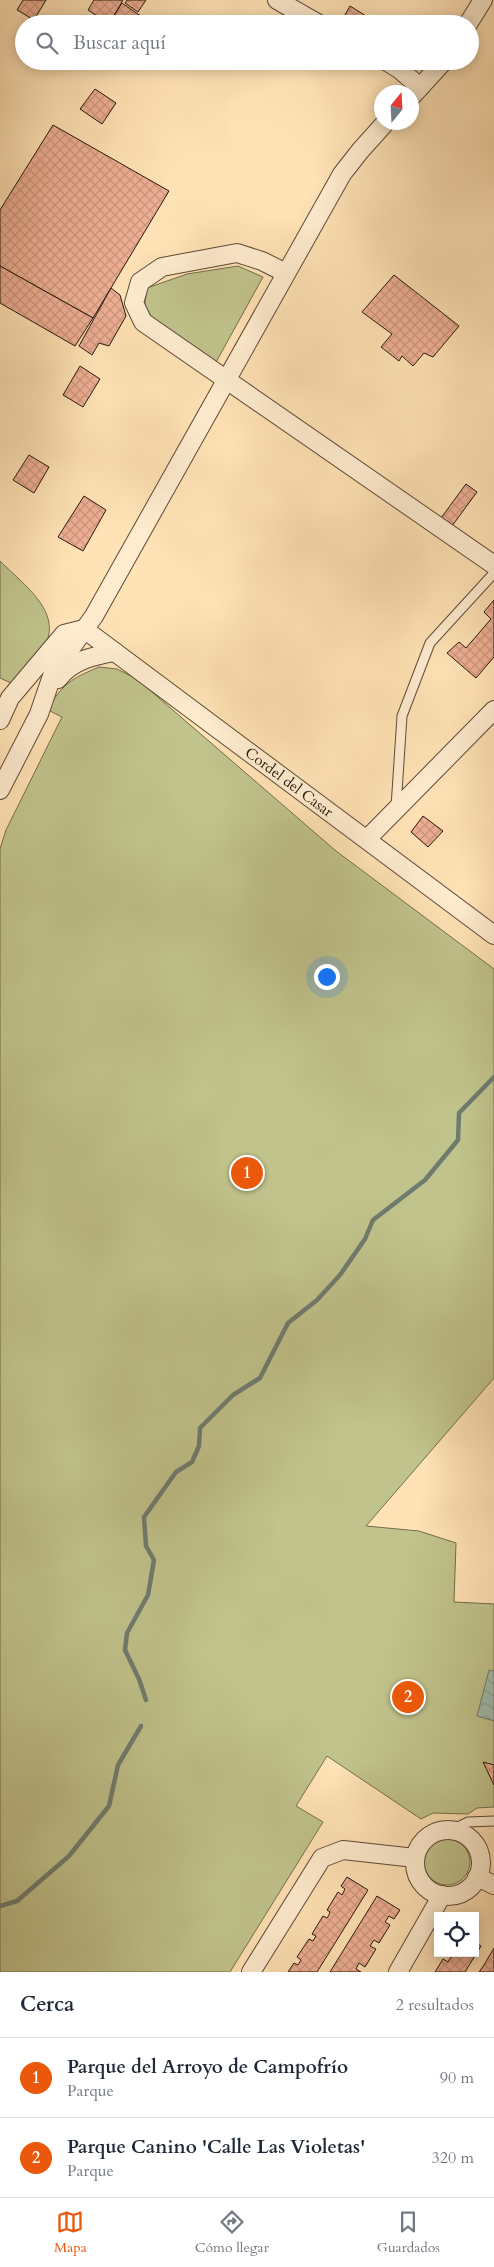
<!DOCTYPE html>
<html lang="es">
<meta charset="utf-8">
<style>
:root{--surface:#fff;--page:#f6f6f7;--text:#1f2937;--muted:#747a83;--line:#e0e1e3;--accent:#ea580c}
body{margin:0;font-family:Cardo,serif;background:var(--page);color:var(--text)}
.controls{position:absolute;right:15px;bottom:15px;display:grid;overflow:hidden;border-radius:0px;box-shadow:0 2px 12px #0003}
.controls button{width:45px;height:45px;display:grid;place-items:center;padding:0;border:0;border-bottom:1px solid var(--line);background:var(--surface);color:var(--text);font:25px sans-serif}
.compass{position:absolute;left:374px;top:85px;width:45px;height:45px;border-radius:50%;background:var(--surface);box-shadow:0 2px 12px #0003;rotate:18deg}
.you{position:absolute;left:326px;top:976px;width:18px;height:18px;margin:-12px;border:4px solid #fff;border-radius:50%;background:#1a73e8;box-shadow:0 0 0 8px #1a73e833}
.badge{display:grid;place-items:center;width:32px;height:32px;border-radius:50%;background:var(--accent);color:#fff;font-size:16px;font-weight:700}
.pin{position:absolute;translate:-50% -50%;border:2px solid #fff;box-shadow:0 1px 5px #0006}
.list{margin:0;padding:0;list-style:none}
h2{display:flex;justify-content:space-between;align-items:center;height:65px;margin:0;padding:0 20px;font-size:21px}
h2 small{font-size:16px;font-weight:400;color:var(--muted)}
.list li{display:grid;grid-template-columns:32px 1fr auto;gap:15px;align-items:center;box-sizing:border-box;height:80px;padding:0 20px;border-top:1px solid var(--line)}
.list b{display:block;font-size:19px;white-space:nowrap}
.list p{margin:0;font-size:16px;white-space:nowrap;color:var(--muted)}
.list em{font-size:16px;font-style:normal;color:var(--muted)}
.icon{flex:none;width:28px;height:28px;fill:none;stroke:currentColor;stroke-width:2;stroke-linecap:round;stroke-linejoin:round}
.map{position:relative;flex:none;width:494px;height:1972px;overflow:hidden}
.search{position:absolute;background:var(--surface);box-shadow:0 2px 12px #0003;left:15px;right:15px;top:15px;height:55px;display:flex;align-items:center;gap:12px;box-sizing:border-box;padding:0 18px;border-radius:28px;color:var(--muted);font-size:19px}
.sheet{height:225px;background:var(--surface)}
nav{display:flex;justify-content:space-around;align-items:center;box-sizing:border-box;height:70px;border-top:1px solid var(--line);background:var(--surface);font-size:14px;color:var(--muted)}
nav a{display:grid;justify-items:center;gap:2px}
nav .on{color:var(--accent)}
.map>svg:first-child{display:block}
.green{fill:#c1c38c;stroke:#746d4e}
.water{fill:url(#water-waves);stroke:#707b6f}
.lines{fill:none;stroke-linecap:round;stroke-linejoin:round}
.stream{stroke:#707b6f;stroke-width:4.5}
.building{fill:url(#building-cross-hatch);stroke:#28170f}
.service-casing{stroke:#5e4a38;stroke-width:11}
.minor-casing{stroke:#5e4a38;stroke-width:20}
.service{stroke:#ffeccf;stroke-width:9}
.minor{stroke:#ffeccf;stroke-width:18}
.labels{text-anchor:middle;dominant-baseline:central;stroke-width:4;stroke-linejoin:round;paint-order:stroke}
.street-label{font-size:15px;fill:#28170f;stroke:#ffeccf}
</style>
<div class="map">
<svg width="494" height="1972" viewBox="0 0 494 1972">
<defs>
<pattern id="water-waves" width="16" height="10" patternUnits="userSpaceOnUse" patternTransform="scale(1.25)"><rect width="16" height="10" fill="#a0bdaf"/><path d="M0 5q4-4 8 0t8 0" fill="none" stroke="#8aa295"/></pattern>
<pattern id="building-cross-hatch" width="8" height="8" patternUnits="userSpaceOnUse" patternTransform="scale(1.25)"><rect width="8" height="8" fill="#eeaf94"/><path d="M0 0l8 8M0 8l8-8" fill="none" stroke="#cc967e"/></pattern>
</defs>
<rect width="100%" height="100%" fill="#ffe2b5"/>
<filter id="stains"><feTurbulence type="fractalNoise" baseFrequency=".004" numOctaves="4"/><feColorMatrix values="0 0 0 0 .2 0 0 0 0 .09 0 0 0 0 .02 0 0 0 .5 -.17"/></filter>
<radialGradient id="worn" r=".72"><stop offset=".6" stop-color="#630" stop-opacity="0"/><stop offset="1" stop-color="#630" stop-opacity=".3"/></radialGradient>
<g class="green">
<path d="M238,266l25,11 -48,87 -62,-44 -9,-10 3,-22 40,-14z"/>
<path d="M0,561c27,27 70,56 38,95 -8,10 -16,19 -27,27l-11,-5z"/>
<path d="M99,667l18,2 20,10 199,172 158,118v409l-128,148 53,5 37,12 -2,59 40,2v203l-17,1 -9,6 -35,-1 -12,6 -94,-63 -31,50 27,16 -93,150h-230v-1123l6,-19 56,-113 -14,-7c13,-26 25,-32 51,-43z"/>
<circle cx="447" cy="1862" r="23"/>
</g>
<path class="water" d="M489,1670l5,1v50l-17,-5z"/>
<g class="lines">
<g class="stream">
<path d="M146,1700l-7,-21 -14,-29 2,-17 21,-38 6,-35 -8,-14 -2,-29 32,-45 16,-10 7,-16 1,-18 33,-33 27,-17 28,-55 29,-23 23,-25 25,-36 8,-19 52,-40 33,-40 1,-27 35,-36"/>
<path d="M0,1906l17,-5 52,-45 40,-50 9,-41 23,-39"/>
</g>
</g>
<g class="building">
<path d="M23,0h23l-12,20 -17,-10z"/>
<path d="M94,0h29l-14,24 -21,-14z"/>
<path d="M127,0h19l-8,12 -13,-9z"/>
<path d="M122,3l23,16 -4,5h-32z"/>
<path d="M350,6l29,18h-39z"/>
<path d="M95,89l21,14 -14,21 -22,-15z"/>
<path d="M53,125l116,66 -76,127 -93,-52v-56z"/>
<path d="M0,266l93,52 -18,28 -75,-43z"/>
<path d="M394,275l65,51 -26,31 -9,-4 -11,13 -11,-10 -3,5 -18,-14 11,-13 -30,-22z"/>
<path d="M111,288l9,7 6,21 -17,30 -10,-3 -7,12 -13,-9z"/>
<path d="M80,366l20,13 -17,28 -20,-12z"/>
<path d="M29,455l20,12 -15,26 -21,-13z"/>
<path d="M466,484l11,8 -25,34 -11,-8z"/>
<path d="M84,496l22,14 -23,41 -25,-14z"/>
<path d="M494,600v57l-18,21 -29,-25 12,-11 7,6 25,-29 -7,-7z"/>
<path d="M423,816l20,15 -15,16 -17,-15z"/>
<path d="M483,1762l11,3v20z"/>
<path d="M347,1877l21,13 -51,82h-29l6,-9 4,2 3,-5 -4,-3 12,-18 4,2 3,-5 -4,-2 11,-18 4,2 2,-3 1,-3 -3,-2 11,-18 4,3 3,-6 -4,-3z"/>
<path d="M377,1896l23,14 -6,9 -5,-3 -4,6 5,3 -11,18 -5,-3 -4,6 6,3 -11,18 -6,-4 -3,6 5,3h-31z"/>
<path d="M475,1942l6,4 -16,26h-30l8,-13 5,3 1,-2 2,-3 -4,-4h28z"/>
<path d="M494,1948v24h-15l5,-7z"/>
</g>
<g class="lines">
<g class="service-casing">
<g id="service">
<path d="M396,807l6,-91 28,-73 64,-70"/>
<path d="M452,1830l16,-8 26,-1"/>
</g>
</g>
<g class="minor-casing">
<g id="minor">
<path d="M277,0l42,24"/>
<path d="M468,24l15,-24"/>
<path d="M386,61l13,8 21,18"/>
<path d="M412,96l32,-35"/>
<path d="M286,273l-24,-12 -25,-8 -75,14 -22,15 -6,21 9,19 351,243"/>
<path id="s1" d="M84,629l410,306"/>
<path d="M58,679c14,-19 35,-23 57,-27"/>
<path d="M0,720l10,-22 54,-64 20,-5"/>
<path d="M0,790l39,-76 14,-41 41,-57 248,-442 18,-23 26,-29"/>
<path d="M367,839l127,-129"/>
<circle cx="448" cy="1863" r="33"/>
<path d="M477,1877l17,8"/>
<path d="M251,1972l71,-114 21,-8 72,8"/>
<path d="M398,1972l44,-77"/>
</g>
</g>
<use href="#service" class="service"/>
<use href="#minor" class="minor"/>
</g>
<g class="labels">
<g class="street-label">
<text stroke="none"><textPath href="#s1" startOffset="256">Cordel del Casar</textPath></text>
</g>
</g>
<rect width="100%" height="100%" filter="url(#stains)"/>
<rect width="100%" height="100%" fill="url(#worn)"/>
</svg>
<div class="controls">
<button><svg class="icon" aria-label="locate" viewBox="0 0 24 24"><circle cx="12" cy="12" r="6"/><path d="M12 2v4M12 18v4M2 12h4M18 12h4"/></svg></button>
</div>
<svg class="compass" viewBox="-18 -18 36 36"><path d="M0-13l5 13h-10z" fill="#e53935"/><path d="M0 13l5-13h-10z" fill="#747a83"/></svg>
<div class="you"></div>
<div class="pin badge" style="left:247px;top:1173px">1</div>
<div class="pin badge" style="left:408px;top:1697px">2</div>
<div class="search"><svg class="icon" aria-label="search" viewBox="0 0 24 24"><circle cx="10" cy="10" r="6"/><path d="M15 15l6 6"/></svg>Buscar aquí</div>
</div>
<section class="sheet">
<h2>Cerca<small>2 resultados</small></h2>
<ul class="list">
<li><span class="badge">1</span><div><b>Parque del Arroyo de Campofrío</b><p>Parque</p></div><em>90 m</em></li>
<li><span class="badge">2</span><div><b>Parque Canino 'Calle Las Violetas'</b><p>Parque</p></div><em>320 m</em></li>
</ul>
</section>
<nav>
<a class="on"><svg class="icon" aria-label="map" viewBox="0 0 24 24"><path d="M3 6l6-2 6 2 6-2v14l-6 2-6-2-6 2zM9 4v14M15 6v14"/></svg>Mapa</a>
<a><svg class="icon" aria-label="directions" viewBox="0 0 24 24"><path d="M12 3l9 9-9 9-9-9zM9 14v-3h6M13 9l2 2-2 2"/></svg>Cómo llegar</a>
<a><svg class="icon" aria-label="saved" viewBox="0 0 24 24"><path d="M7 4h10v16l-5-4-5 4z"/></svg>Guardados</a>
</nav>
